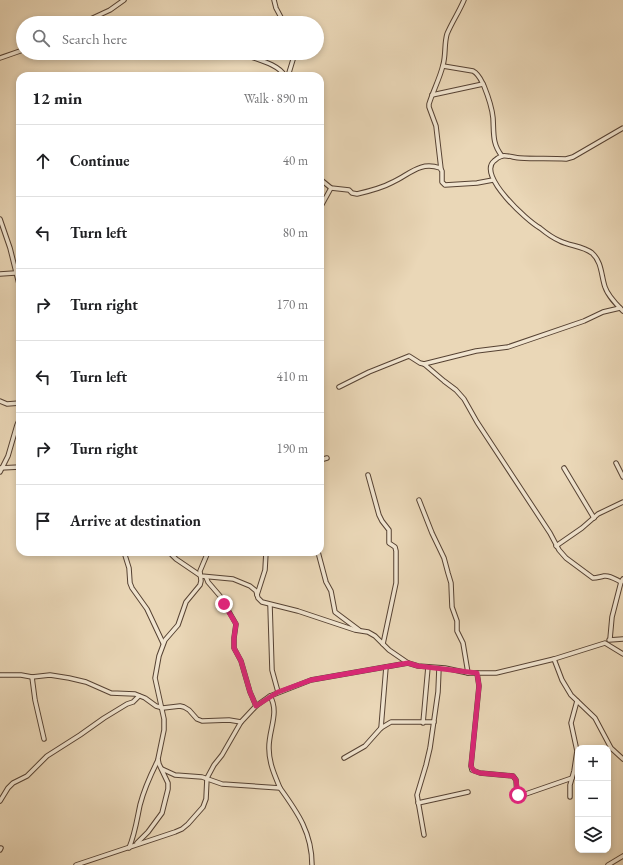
<!DOCTYPE html>
<meta charset="utf-8">
<style>
:root{--surface:#fff;--page:#f6f6f6;--text:#202124;--muted:#757577;--line:#e0e0e0}
body{margin:0;font-family:"EB Garamond",serif;background:var(--page);color:var(--text)}
.controls{position:absolute;right:12px;bottom:12px;display:grid;overflow:hidden;border-radius:8px;box-shadow:0 2px 6px #0003}
.controls button{width:36px;height:36px;display:grid;place-items:center;padding:0;border:0;border-bottom:1px solid var(--line);background:var(--surface);color:var(--text);font:20px sans-serif}
.stop{position:absolute;width:12px;height:12px;margin:-9px;border:3px solid #db2777;border-radius:50%;background:#fff}
.stop.end{background:#db2777;border-color:#fff;box-shadow:0 1px 4px #0008}
.list{margin:0;padding:0;list-style:none}
h2{display:flex;justify-content:space-between;align-items:center;height:52px;margin:0;padding:0 16px;font-size:17px}
h2 small{font-size:13px;font-weight:400;color:var(--muted)}
.list li{display:grid;grid-template-columns:26px 1fr auto;gap:12px;align-items:center;box-sizing:border-box;height:72px;padding:0 16px;border-top:1px solid var(--line)}
.list b{display:block;font-size:15px;white-space:nowrap}
.list em{font-size:13px;font-style:normal;color:var(--muted)}
.icon{flex:none;width:22px;height:22px;fill:none;stroke:currentColor;stroke-width:2;stroke-linecap:round;stroke-linejoin:round}
.map{position:relative;flex:none;width:623px;height:865px;overflow:hidden}
.search{position:absolute;background:var(--surface);box-shadow:0 2px 6px #0003;left:16px;top:16px;width:308px;height:44px;display:flex;align-items:center;gap:10px;box-sizing:border-box;padding:0 14px;border-radius:22px;color:var(--muted);font-size:15px}
.panel{position:absolute;background:var(--surface);box-shadow:0 2px 6px #0003;left:16px;top:72px;width:308px;height:484px;border-radius:12px}
.map>svg:first-child{display:block}
.lines{fill:none;stroke-linecap:round;stroke-linejoin:round}
.street-casing{stroke:#564233;stroke-width:5.5}
.street{stroke:#f1e5d0;stroke-width:3.5}
.route{stroke:#db2777;stroke-width:5}
</style>
<div class="map">
<svg width="623" height="865" viewBox="0 0 623 865">
<rect width="100%" height="100%" fill="#ead7b7"/>
<filter id="stains"><feTurbulence type="fractalNoise" baseFrequency=".005" numOctaves="4"/><feColorMatrix values="0 0 0 0 .2 0 0 0 0 .09 0 0 0 0 .02 0 0 0 .5 -.17"/></filter>
<radialGradient id="worn" r=".72"><stop offset=".6" stop-color="#630" stop-opacity="0"/><stop offset="1" stop-color="#630" stop-opacity=".3"/></radialGradient>
<g class="lines">
<g class="street-casing">
<g id="street">
<path d="M274,0l2,8 8,15"/>
<path d="M82,23l28,-13 14,-10"/>
<path d="M241,53c13,6 37,10 44,23"/>
<path d="M0,58l23,-8"/>
<path d="M443,66l30,5c6,3 8,9 11,15 4,10 8,21 9,32 1,15 -1,26 9,38"/>
<path d="M288,76l7,-23"/>
<path d="M432,95l51,-11"/>
<path d="M623,128l-50,29 -7,2c-15,-1 -30,0 -46,-1 -5,0 -12,-3 -18,-2 -3,1 -6,3 -8,5 -17,14 33,60 46,67 6,5 13,10 20,13 10,5 23,5 32,12 10,9 9,22 13,34 3,9 11,17 18,24"/>
<path d="M441,169l-5,-43 -7,-19v-3c4,-13 11,-26 14,-39 3,-10 1,-21 4,-31 5,-12 12,-22 17,-34"/>
<path d="M320,179l11,9 18,2 3,3 5,1c13,-3 25,-6 36,-12 16,-7 26,-21 47,-14l2,3v11l3,3 32,-2 16,-3"/>
<path d="M320,208l11,-20"/>
<path d="M0,219l10,29 10,40"/>
<path d="M0,274l15,-1"/>
<path d="M424,364l20,17 12,9 8,9 13,23 73,111 9,17 7,8 27,20c4,0 6,-1 11,-2 6,-1 11,3 17,6"/>
<path d="M339,387l30,-15 40,-16 11,7 4,1 52,-13 32,-4 76,-26 19,-9 17,-4"/>
<path d="M0,401l7,3 13,-1"/>
<path d="M320,460l7,-2"/>
<path d="M616,463l7,14"/>
<path d="M0,468l20,-1"/>
<path d="M564,468l30,50"/>
<path d="M0,472l8,-16 9,-31 3,-7"/>
<path d="M368,475l11,40 3,6 7,9v13l6,4 1,4v32l-13,61"/>
<path d="M419,500l13,33 12,25 4,15 3,10 1,24 5,14v10l6,12 5,30"/>
<path d="M556,546l26,-18 16,-14 25,-12"/>
<path d="M124,552l5,16 1,15 2,5 15,21 16,34"/>
<path d="M169,552l7,7 25,17 32,3 17,7 6,5 2,7 4,4 36,9 57,19 13,2 7,4 14,14 19,13"/>
<path d="M318,552l8,30 5,9 4,21 24,18"/>
<path d="M206,577l2,5 12,14 16,28 -2,14v10l7,13 9,31 6,14"/>
<path d="M257,595l8,-25 1,-18"/>
<path d="M270,605l2,65 6,22"/>
<path d="M610,639l2,-22 9,-35 2,-3"/>
<path d="M609,640l14,-1"/>
<path d="M554,659l8,21 9,15 24,23 16,30 12,11"/>
<path d="M477,673l2,13 -8,80 1,4 8,3 33,3 3,4 1,14 3,2 52,-18"/>
<path d="M0,675h21l11,2 18,-2 19,3 17,4 25,11 24,1 10,4 11,8 7,2 17,-2 4,1 5,3 8,9 5,2 27,-1 12,2"/>
<path d="M32,677l3,23 9,39"/>
<path d="M270,696c10,17 -2,35 -1,53 0,14 6,27 11,39"/>
<path d="M423,723l5,-56"/>
<path d="M381,728l5,-61"/>
<path d="M344,758l21,-12 16,-18 10,-6h43"/>
<path d="M162,769l13,6 27,2 20,7 58,4c18,25 32,45 32,77"/>
<path d="M570,797v-12l4,-14 3,-20 -6,-28 6,-22"/>
<path d="M0,801l8,-13 5,-5 14,-7 20,-20 33,-21 24,-17 23,-14 6,-2 6,-6"/>
<path d="M418,803l50,-11"/>
<path d="M424,835l-7,-40 9,-30 4,-17 8,-56 1,-24"/>
<path d="M137,843l11,-11 14,-19 6,-24v-6l-9,-19 -1,-5 6,-29v-11l-9,-41 4,-22 6,-16 13,-15 8,-23 14,-17 1,-4 -1,-10 8,-19"/>
<path d="M129,848c6,-14 8,-29 11,-43 4,-16 11,-31 18,-45"/>
<path d="M0,850l1,-2"/>
<path d="M76,865l99,-33 7,-3 6,-5 15,-17 3,-8 1,-21 7,-13 8,-10 19,-33 15,-16 14,-10 41,-16 97,-17 10,3 27,2 23,5h28l58,-14 51,-16 18,11"/>
<path d="M608,865l15,-9"/>
</g>
</g>
<use href="#street" class="street"/>
</g>
<g class="lines">
<path class="route" d="M224,604l12,20 -2,14v10l7,13 9,31 6,14 22,-14 33,-12 97,-17 10,3 59,7 2,13 -8,80 3,5 6,2 33,3 3,4 2,15"/>
</g>
<rect width="100%" height="100%" filter="url(#stains)"/>
<rect width="100%" height="100%" fill="url(#worn)"/>
</svg>
<div class="controls">
<button>+</button>
<button>−</button>
<button><svg class="icon" aria-label="layers" viewBox="0 0 24 24"><path d="M12 4l9 5-9 5-9-5zM3 14l9 5 9-5"/></svg></button>
</div>
<div class="stop" style="left:518px;top:795px"></div>
<div class="stop end" style="left:224px;top:604px"></div>
<div class="search"><svg class="icon" aria-label="search" viewBox="0 0 24 24"><circle cx="10" cy="10" r="6"/><path d="M15 15l6 6"/></svg>Search here</div>
<section class="panel">
<h2>12 min<small>Walk · 890 m</small></h2>
<ul class="list">
<li><svg class="icon" aria-label="ahead" viewBox="0 0 24 24"><path d="M12 20V5M6 11l6-6 6 6"/></svg><div><b>Continue</b></div><em>40 m</em></li>
<li><svg class="icon" aria-label="left" viewBox="0 0 24 24"><path d="M17 20v-9H6M10 6l-5 5 5 5"/></svg><div><b>Turn left</b></div><em>80 m</em></li>
<li><svg class="icon" aria-label="right" viewBox="0 0 24 24"><path d="M7 20v-9h11M14 6l5 5-5 5"/></svg><div><b>Turn right</b></div><em>170 m</em></li>
<li><svg class="icon" aria-label="left" viewBox="0 0 24 24"><path d="M17 20v-9H6M10 6l-5 5 5 5"/></svg><div><b>Turn left</b></div><em>410 m</em></li>
<li><svg class="icon" aria-label="right" viewBox="0 0 24 24"><path d="M7 20v-9h11M14 6l5 5-5 5"/></svg><div><b>Turn right</b></div><em>190 m</em></li>
<li><svg class="icon" aria-label="arrive" viewBox="0 0 24 24"><path d="M6 21V4h12l-3 4 3 4H6"/></svg><div><b>Arrive at destination</b></div></li>
</ul>
</section>
</div>
